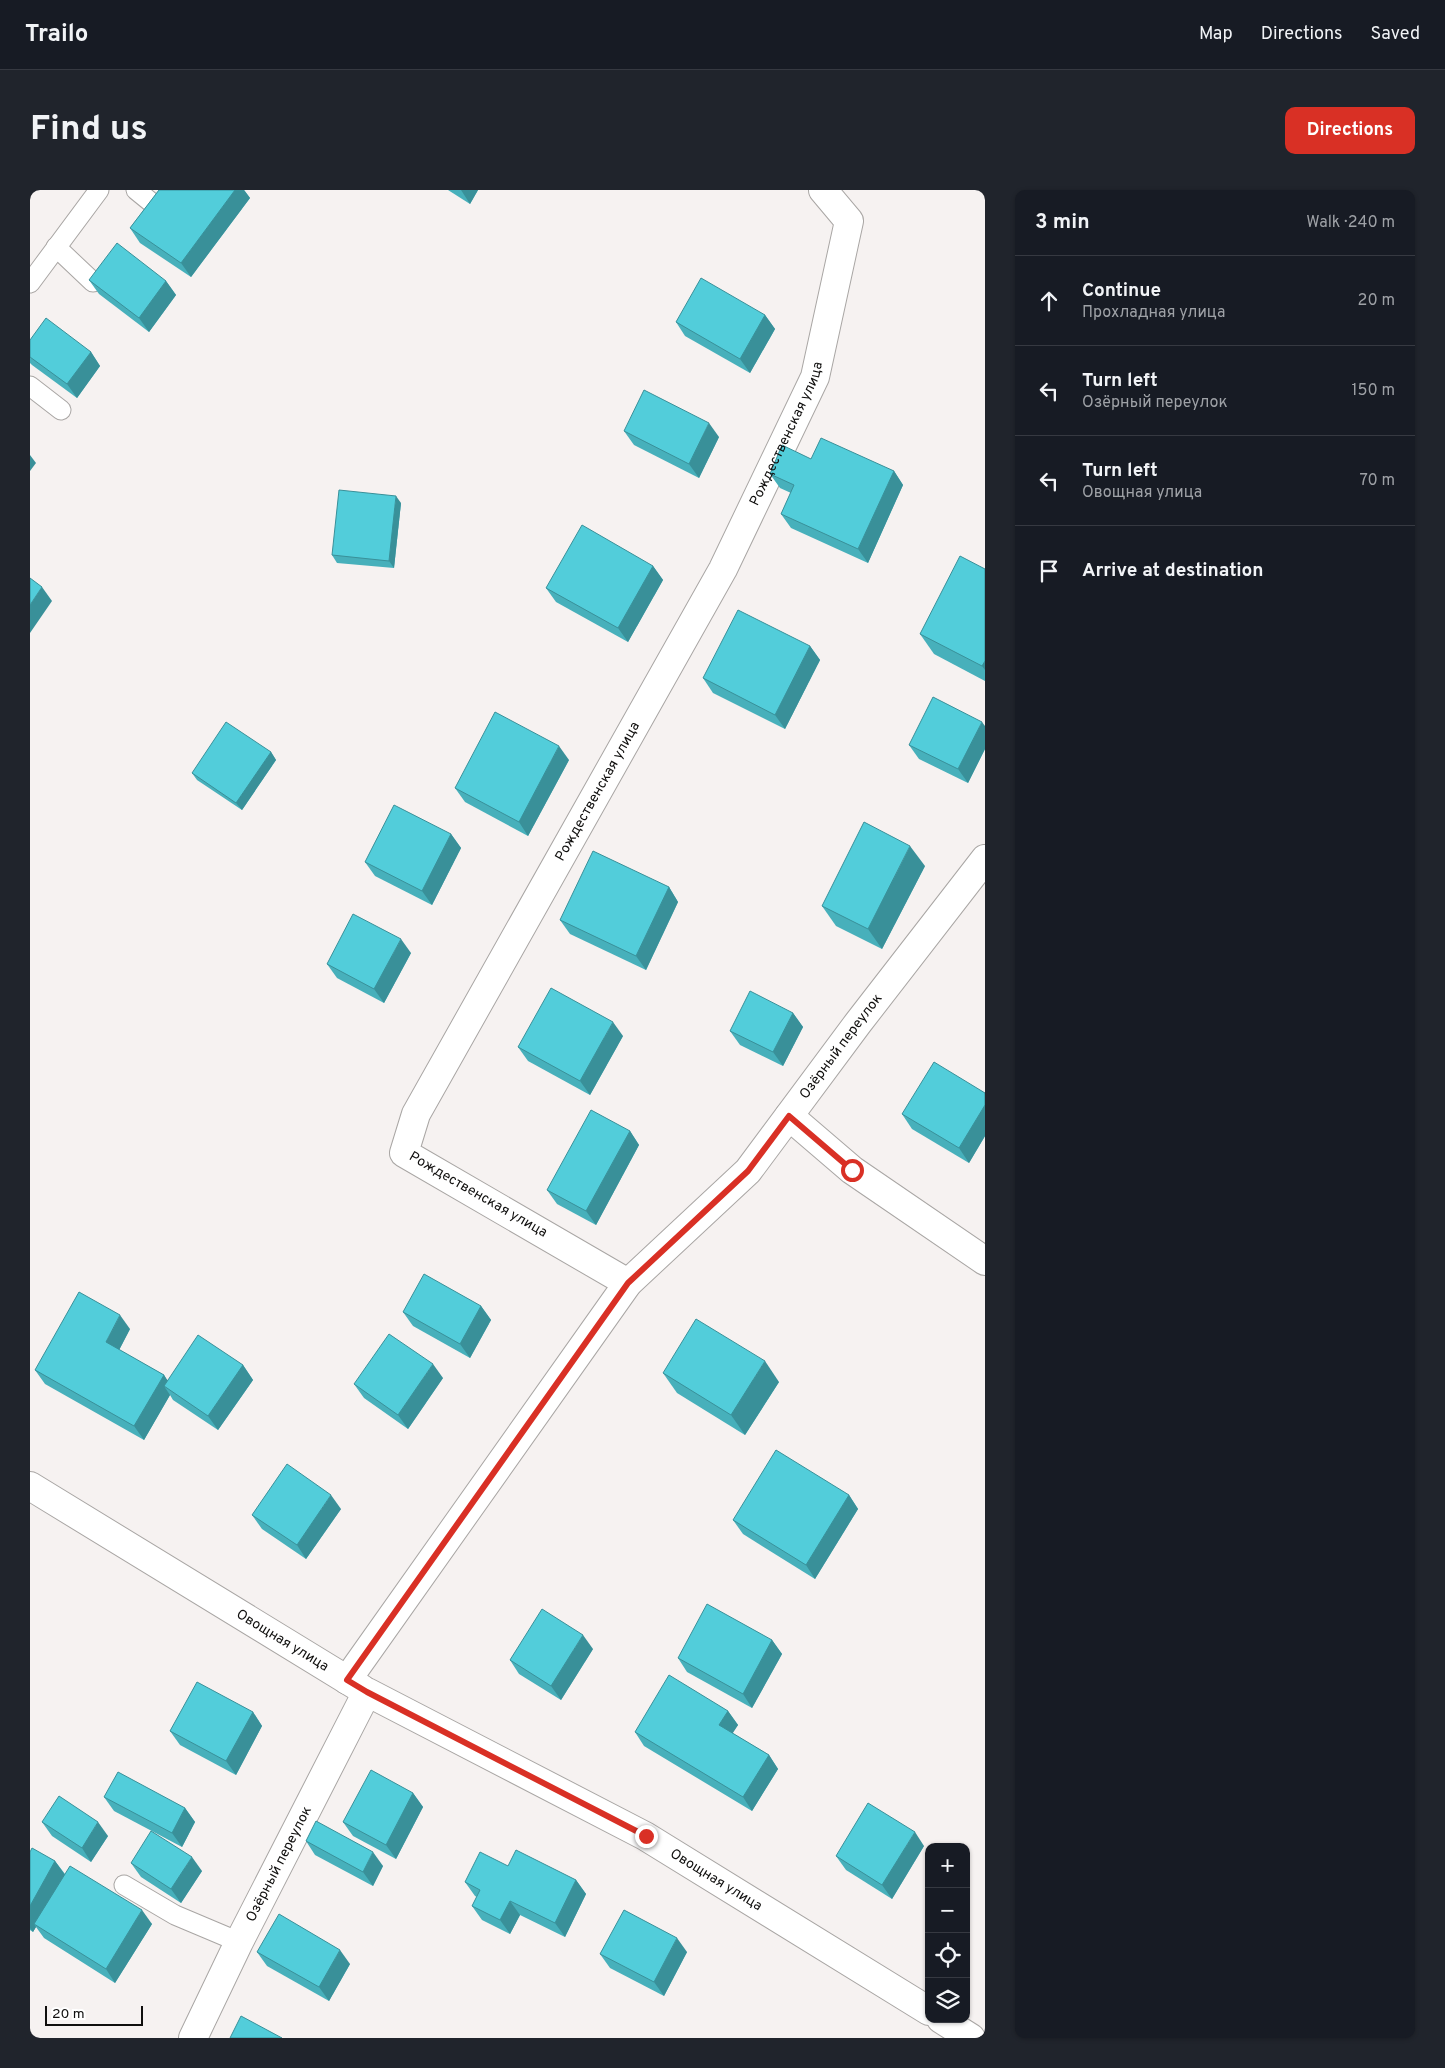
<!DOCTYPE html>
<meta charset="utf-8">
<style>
:root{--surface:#171b24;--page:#20242c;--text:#f1f3f6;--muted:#9ea1a6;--line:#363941;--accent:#d93025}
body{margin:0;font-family:Overpass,sans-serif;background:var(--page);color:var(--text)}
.controls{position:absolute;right:15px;bottom:15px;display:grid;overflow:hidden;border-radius:10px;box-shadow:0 1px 4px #0004}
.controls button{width:45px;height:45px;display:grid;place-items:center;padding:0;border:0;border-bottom:1px solid var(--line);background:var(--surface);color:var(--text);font:25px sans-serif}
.scale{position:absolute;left:15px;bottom:12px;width:98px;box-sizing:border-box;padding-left:5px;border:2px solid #100f0e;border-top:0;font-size:14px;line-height:18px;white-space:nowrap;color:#100f0e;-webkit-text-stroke:4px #fff;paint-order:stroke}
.stop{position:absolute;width:15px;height:15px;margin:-11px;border:4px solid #d93025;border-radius:50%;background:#fff}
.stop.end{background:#d93025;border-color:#fff;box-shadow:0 1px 5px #0008}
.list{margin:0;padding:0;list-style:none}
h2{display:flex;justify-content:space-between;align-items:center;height:65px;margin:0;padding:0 20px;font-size:21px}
h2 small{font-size:16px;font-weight:400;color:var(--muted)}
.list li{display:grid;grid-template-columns:32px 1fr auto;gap:15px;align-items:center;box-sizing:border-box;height:90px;padding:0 20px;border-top:1px solid var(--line)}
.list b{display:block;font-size:19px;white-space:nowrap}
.list p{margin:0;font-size:16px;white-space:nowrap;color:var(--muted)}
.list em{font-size:16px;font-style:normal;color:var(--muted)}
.icon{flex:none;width:28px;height:28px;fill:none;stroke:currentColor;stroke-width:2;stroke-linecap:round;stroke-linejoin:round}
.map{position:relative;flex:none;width:955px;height:1848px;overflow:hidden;border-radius:10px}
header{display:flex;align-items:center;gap:30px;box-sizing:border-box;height:70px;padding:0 25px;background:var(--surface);border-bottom:1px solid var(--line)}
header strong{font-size:24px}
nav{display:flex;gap:28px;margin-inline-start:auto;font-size:18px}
.intro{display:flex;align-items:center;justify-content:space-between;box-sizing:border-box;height:120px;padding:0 30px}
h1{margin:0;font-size:35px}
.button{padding:12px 22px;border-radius:10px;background:var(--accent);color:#fff;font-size:18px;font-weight:700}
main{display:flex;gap:30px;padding:0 30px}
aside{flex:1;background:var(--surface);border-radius:10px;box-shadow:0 1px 4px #0004}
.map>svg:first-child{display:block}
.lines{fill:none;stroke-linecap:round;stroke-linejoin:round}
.lane-casing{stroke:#a9a6a4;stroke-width:21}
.street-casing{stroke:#a9a6a4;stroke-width:30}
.secondary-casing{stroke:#a9a6a4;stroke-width:30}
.lane{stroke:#fff;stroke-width:19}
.street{stroke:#fff;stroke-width:28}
.secondary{stroke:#fff;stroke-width:28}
.wall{fill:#47b0bb}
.shaded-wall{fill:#399099}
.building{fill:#52cdda;stroke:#399099}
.route{stroke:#d93025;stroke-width:6}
.labels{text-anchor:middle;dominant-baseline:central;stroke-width:4;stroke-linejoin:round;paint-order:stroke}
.street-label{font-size:14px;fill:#100f0e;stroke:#fff}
</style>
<header>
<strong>Trailo</strong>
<nav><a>Map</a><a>Directions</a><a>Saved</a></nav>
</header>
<div class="intro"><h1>Find us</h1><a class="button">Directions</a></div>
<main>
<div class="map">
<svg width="955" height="1848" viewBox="0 0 955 1848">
<rect width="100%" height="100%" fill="#f6f2f1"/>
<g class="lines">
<g class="lane-casing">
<g id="lane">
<path d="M106,0l16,13"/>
<path d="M26,57l37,35"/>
<path d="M0,93l69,-93"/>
<path d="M0,196l31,24"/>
<path d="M94,1695l51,30 64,27"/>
</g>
</g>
<g class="street-casing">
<g id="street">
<path d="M759,926l63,54 133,91"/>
<path id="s1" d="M598,1093l-224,-130 12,-39 307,-545 92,-192 34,-156 -26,-31"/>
<path id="s2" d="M0,1296l332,203"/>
<path id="s3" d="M317,1490l281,-397 120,-112 110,-148 127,-164"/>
</g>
</g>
<g class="secondary-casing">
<g id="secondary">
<path d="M911,1829l30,19"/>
<path id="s4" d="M163,1848l46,-96 128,-250 278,144 284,175"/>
</g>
</g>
<use href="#lane" class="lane"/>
<use href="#street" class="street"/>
<use href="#secondary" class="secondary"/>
</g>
<g class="wall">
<path d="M129,0h85l6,8 -59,79 -51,-34 -10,-15z"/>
<path d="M418,0h30l-8,14z"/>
<path d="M59,90l77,1 10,14 -27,37 -50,-38z"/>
<path d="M735,125l10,14 -25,44 -65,-37 -9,-14z"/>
<path d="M0,150l61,12 9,14 -23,32 -45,-33 -2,-2z"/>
<path d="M594,241l95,6 -20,41 -65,-33z"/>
<path d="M781,269l83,12 9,14 -35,78 -77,-35 -10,-14 10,-21 -11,-5 -10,-14z"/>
<path d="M371,313l-7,65 -57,-5 -5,-8z"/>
<path d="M623,376l10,14 -35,62 -72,-40 -10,-14z"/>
<path d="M955,379v112l-51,-27 -14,-20z"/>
<path d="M780,456l10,14 -35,69 -72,-36 -10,-15z"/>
<path d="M955,536v23l-17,34 -49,-24 -10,-14z"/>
<path d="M241,562l5,8 -34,50 -45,-30 -5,-7z"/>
<path d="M539,570l-41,76 -63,-34 -10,-14z"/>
<path d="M421,644l10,14 -29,57 -57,-29 -10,-14z"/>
<path d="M895,676l-43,83 -46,-23 -14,-20z"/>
<path d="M639,697l9,15 -32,68 -76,-36 -10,-14z"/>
<path d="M381,763l-27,50 -47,-25 -10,-14z"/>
<path d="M763,823l10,14 -20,39 -43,-21 -10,-14z"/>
<path d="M593,846l-33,59 -62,-34 -10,-14z"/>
<path d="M955,903v43l-16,27 -57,-34 -10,-15z"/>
<path d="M600,941l9,14 -43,80 -39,-21 -10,-14z"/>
<path d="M451,1116l10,14 -21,38 -57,-32 -10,-14z"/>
<path d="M100,1139l-11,21 45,25 3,5 76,-15 10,15 -35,50 -45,-30 -3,-5 -26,45 -99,-56 -10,-14z"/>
<path d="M633,1183l116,9 -34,53 -68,-42z"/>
<path d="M413,1188l-35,51 -44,-31 -10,-14z"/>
<path d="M819,1305l9,14 -43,70 -72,-45 -10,-14z"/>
<path d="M311,1319l-35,50 -44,-30 -10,-14z"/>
<path d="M742,1450l10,14 -30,54 -65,-36 -9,-14z"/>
<path d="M563,1459l-32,51 -42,-26 -9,-14z"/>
<path d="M698,1521l10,14 -6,8 37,22 9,14 -26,42 -108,-65 -9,-14z"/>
<path d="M223,1522l9,14 -26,49 -56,-30 -10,-14z"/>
<path d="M383,1603l10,14 -27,52 -43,-23 -10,-14z"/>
<path d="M74,1607l81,11 10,14 -13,25 -68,-36z"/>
<path d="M12,1632l66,14 -17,26 -39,-26z"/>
<path d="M276,1651l77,25 -10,20 -58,-31z"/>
<path d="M894,1656l-32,53 -46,-29 -10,-14z"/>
<path d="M0,1662l25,9 10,13 87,50 -37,59 -71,-45 -8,-11 -3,5 -3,-2z"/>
<path d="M101,1673l71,8 -21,32 -40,-26z"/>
<path d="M478,1676l68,14 10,14 -21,43 -45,-22 -10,19 -28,-14 -10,-14 5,-9 -2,-1 -10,-14z"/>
<path d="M227,1762l93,12 -21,37 -62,-35z"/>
<path d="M657,1762l-23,44 -54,-28 -10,-14z"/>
</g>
<g class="shaded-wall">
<path d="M205,0h9l6,8 -59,79 -10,-14z"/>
<path d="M431,0h17l-8,14z"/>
<path d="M136,91l10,14 -27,37 -10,-14z"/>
<path d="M735,125l10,14 -25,44 -10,-14z"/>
<path d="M61,162l9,14 -23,32 -10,-14z"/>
<path d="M679,233l10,14 -20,41 -10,-14z"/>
<path d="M0,265l6,8 -6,8z"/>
<path d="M864,281l9,14 -35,78 -10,-14z"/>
<path d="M366,306l5,7 -7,65 -5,-7z"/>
<path d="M623,376l10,14 -35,62 -10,-14z"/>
<path d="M12,397l10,14 -22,32v-28z"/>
<path d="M780,456l10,14 -35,69 -10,-14z"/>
<path d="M955,471v9l-3,-4z"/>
<path d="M952,532l3,4v23l-17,34 -10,-14z"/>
<path d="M529,556l10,14 -41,76 -9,-14z"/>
<path d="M241,562l5,8 -34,50 -6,-7z"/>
<path d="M421,644l10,14 -29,57 -10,-14z"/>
<path d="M880,656l15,20 -43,83 -14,-20z"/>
<path d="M639,697l9,15 -32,68 -10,-14z"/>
<path d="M371,749l10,14 -27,50 -10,-14z"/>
<path d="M763,823l10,14 -20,39 -10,-14z"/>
<path d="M583,832l10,14 -33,59 -10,-14z"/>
<path d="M955,915v31l-16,27 -10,-15z"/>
<path d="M600,941l9,14 -43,80 -10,-14z"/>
<path d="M451,1116l10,14 -21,38 -10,-14z"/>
<path d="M90,1125l10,14 -14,27 -10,-14z"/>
<path d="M735,1171l14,21 -34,53 -14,-20z"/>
<path d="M403,1174l10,14 -35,51 -10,-14z"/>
<path d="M213,1175l10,15 -35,50 -10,-14z"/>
<path d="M134,1185l9,14 -9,-3 6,9 -26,45 -10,-14z"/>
<path d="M301,1305l10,14 -35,50 -9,-14z"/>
<path d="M819,1305l9,14 -43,70 -9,-14z"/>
<path d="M553,1445l10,14 -32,51 -10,-14z"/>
<path d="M742,1450l10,14 -30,54 -9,-14z"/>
<path d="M698,1521l10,14 -9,14 -10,-14z"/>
<path d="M223,1522l9,14 -26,49 -10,-14z"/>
<path d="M739,1565l9,14 -26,42 -9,-14z"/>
<path d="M383,1603l10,14 -27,52 -10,-14z"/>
<path d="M155,1618l10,14 -13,25 -10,-14z"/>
<path d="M68,1632l10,14 -17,26 -9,-14z"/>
<path d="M885,1642l9,14 -32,53 -10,-14z"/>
<path d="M343,1662l10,14 -10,20 -10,-14z"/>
<path d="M162,1667l10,14 -21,32 -10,-14z"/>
<path d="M25,1671l10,14 -31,49 2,3 -3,5 -3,-4v-22z"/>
<path d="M546,1690l10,14 -21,43 -10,-14z"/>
<path d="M480,1711l10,14 -10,19 -10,-14z"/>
<path d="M112,1720l10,14 -37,59 -9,-14z"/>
<path d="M647,1748l10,14 -23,44 -10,-14z"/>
<path d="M310,1760l10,14 -21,37 -10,-14z"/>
</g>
<g class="building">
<path d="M129,0h76l-54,73 -51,-35z"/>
<path d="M87,53l49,38 -27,37 -50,-38z"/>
<path d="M671,88l64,37 -25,44 -64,-37z"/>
<path d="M16,128l45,34 -24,32 -37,-27v-17z"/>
<path d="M614,200l65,33 -20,41 -65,-33z"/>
<path d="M791,248l73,33 -36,78 -77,-35 13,-29 -24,-11 12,-29 29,14z"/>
<path d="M309,300l57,6 -7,65 -57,-6z"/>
<path d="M552,335l71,41 -35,62 -72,-40z"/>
<path d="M930,366l25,13v92l-3,5 -62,-32z"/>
<path d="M0,388l12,9 -12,18z"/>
<path d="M708,420l72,36 -35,69 -72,-37z"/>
<path d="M903,507l49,25 -24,47 -49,-24z"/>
<path d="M465,522l64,34 -40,76 -64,-34z"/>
<path d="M196,532l45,30 -35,51 -44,-30z"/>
<path d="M364,615l57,29 -29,57 -57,-29z"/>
<path d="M834,632l46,24 -42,83 -46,-23z"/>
<path d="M563,661l76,36 -33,69 -76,-36z"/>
<path d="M323,724l48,25 -27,50 -47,-25z"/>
<path d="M521,798l62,34 -33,59 -62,-34z"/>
<path d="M720,801l43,22 -20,39 -43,-21z"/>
<path d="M904,872l51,31v12l-26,43 -57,-34z"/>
<path d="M561,920l39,21 -44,80 -39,-21z"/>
<path d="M394,1084l57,32 -21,38 -57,-32z"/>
<path d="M49,1102l41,23 -14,27 58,33 -30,51 -99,-56z"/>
<path d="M666,1129l69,42 -34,54 -68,-42z"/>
<path d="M359,1144l44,30 -35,51 -44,-31z"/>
<path d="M168,1145l45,30 -35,51 -44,-30z"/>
<path d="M746,1260l73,45 -43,70 -73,-45z"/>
<path d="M257,1274l44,31 -34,50 -45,-30z"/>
<path d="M677,1414l65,36 -29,54 -65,-36z"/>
<path d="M512,1419l41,26 -32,51 -41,-26z"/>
<path d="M639,1485l59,36 -9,14 50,30 -26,42 -108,-65z"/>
<path d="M167,1492l56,30 -27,49 -56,-30z"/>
<path d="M341,1580l42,23 -27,52 -43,-23z"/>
<path d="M88,1582l67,36 -13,25 -68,-36z"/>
<path d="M29,1606l39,26 -16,26 -40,-26z"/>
<path d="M838,1613l47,29 -33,53 -46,-29z"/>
<path d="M286,1631l57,31 -10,20 -57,-31z"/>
<path d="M121,1641l41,26 -21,32 -40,-26z"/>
<path d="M2,1658l23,13 -25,45v-54z"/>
<path d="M486,1660l60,30 -21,43 -45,-22 -10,19 -28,-14 8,-16 -15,-8 15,-30 28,14z"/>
<path d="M40,1676l72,44 -36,59 -72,-45z"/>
<path d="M594,1720l53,28 -23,44 -54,-28z"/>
<path d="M249,1724l61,36 -21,37 -62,-35z"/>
<path d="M211,1826l41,22h-52z"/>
</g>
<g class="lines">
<path class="route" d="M616,1646l-279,-144 -20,-12 281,-397 120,-112 41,-55 63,54"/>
</g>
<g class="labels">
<g class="street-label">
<text stroke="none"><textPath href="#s1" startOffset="1075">Рождественская улица</textPath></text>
<text stroke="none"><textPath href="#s1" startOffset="670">Рождественская улица</textPath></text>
<text stroke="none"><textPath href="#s3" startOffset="806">Озёрный переулок</textPath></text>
<text transform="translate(448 1005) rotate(30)">Рождественская улица</text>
<text stroke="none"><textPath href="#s2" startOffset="296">Овощная улица</textPath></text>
<text stroke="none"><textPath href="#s4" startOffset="194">Озёрный переулок</textPath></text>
<text stroke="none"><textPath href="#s4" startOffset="784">Овощная улица</textPath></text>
</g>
</g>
</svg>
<div class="controls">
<button>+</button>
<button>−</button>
<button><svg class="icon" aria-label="locate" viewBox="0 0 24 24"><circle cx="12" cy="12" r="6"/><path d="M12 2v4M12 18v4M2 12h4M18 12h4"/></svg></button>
<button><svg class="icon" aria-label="layers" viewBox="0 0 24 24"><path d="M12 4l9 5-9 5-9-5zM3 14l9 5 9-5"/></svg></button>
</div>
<div class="scale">20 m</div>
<div class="stop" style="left:822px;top:980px"></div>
<div class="stop end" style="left:616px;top:1646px"></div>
</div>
<aside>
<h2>3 min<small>Walk · 240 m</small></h2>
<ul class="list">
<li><svg class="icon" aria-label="ahead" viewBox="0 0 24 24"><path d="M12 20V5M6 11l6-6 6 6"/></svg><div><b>Continue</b><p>Прохладная улица</p></div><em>20 m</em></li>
<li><svg class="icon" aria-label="left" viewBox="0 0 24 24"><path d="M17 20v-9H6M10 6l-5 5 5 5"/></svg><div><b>Turn left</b><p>Озёрный переулок</p></div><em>150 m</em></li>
<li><svg class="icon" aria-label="left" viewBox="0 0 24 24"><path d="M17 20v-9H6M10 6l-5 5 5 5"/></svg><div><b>Turn left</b><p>Овощная улица</p></div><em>70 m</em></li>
<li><svg class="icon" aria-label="arrive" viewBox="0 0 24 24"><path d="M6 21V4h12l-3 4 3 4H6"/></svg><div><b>Arrive at destination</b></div></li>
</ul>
</aside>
</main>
